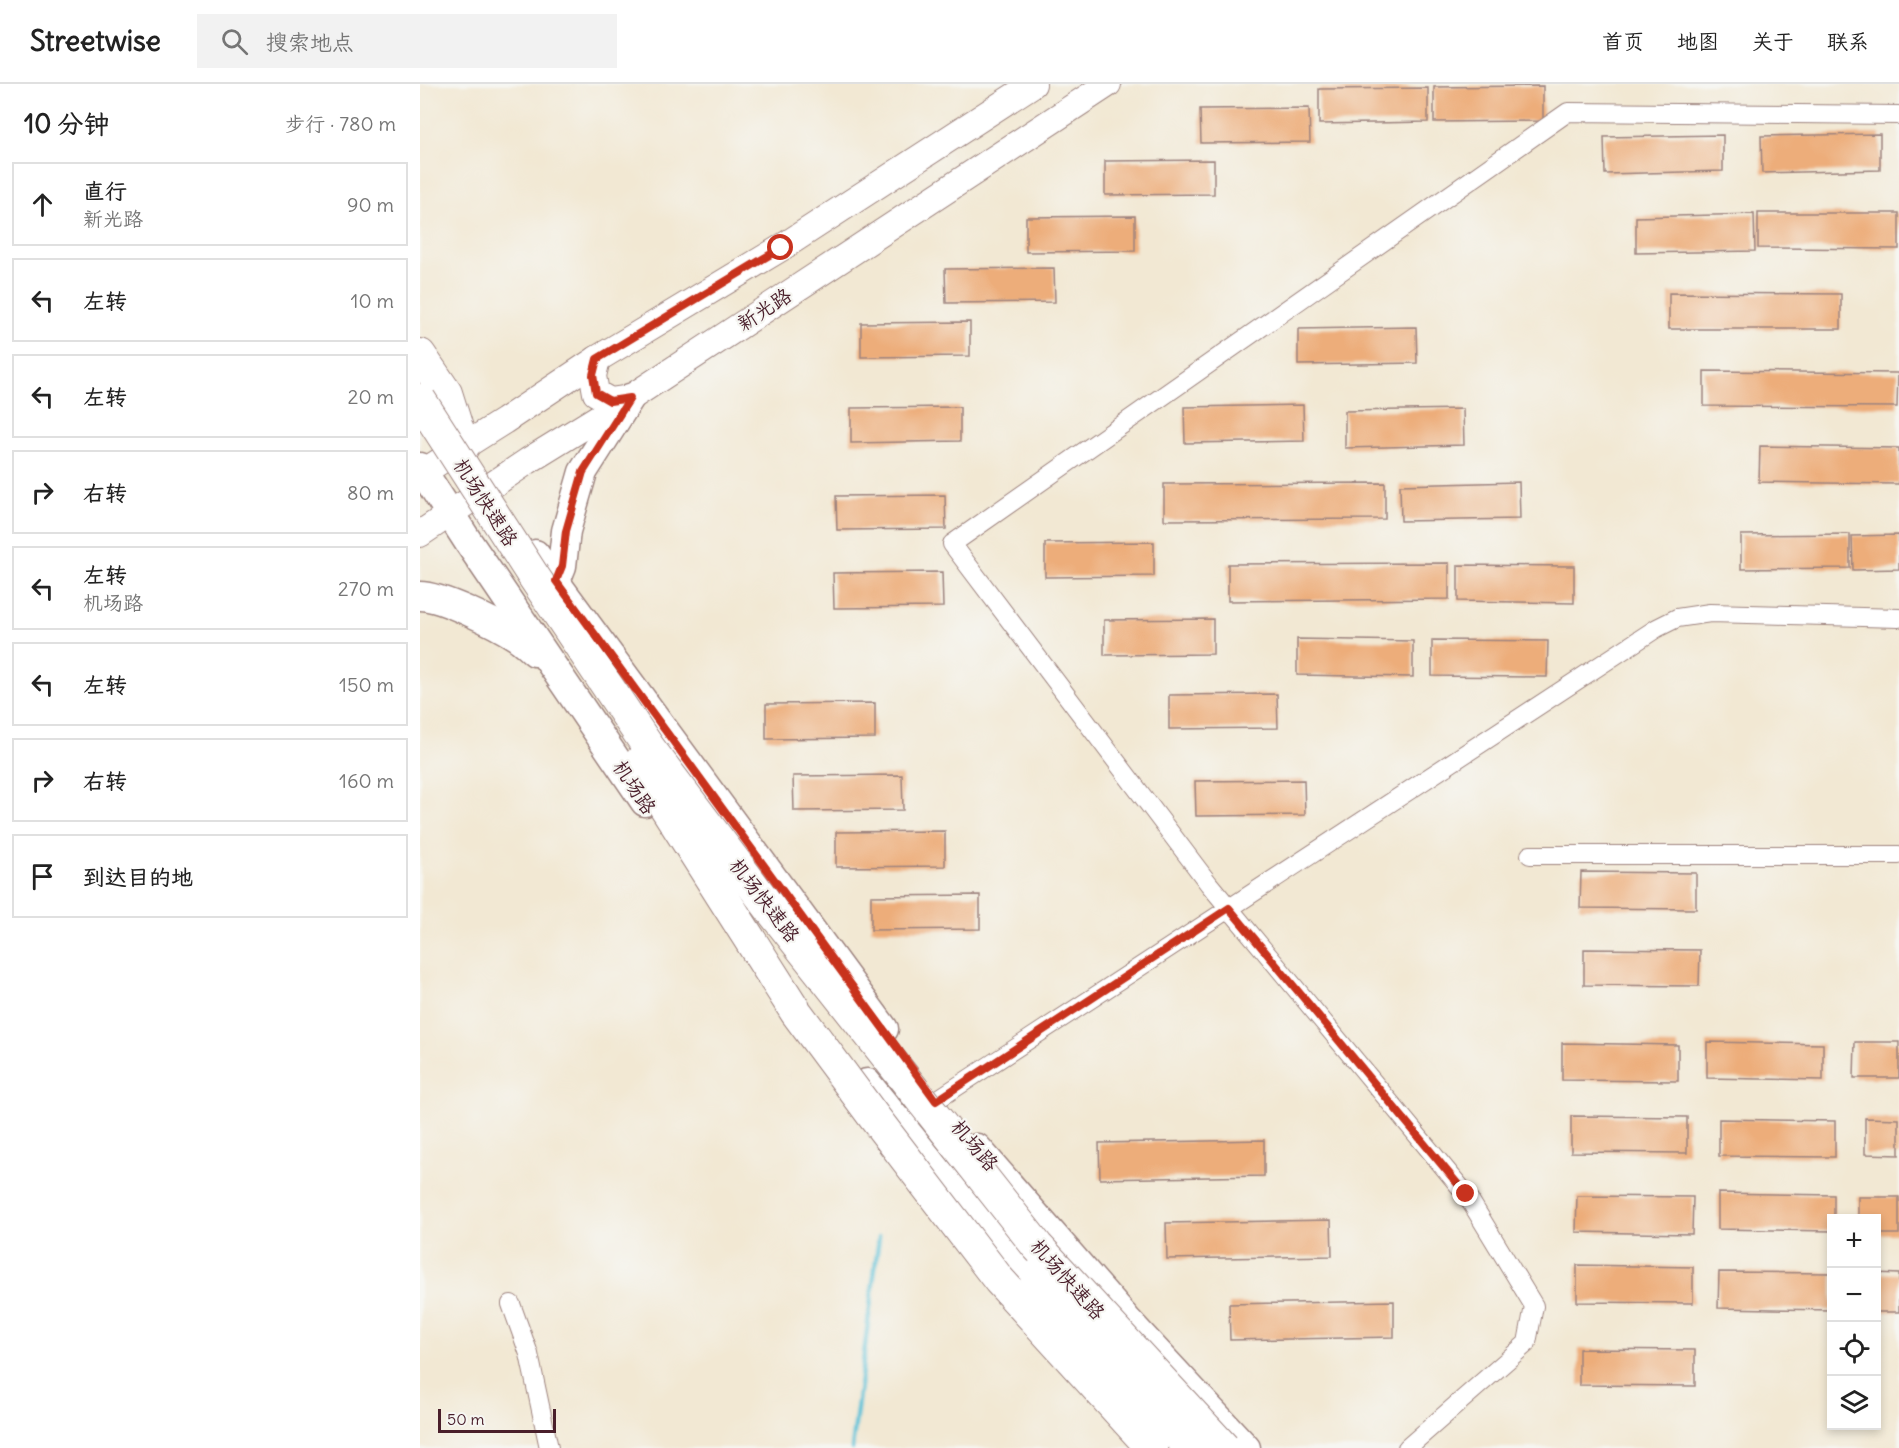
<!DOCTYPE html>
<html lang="zh">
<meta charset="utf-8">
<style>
:root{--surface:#fff;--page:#f2f2f2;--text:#222;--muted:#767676;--line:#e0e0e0}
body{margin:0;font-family:Delius,"LXGW WenKai TC",sans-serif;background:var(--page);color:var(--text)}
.controls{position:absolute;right:18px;bottom:18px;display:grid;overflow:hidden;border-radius:0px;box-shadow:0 3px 9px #0003}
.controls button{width:54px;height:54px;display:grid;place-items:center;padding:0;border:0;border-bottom:2px solid var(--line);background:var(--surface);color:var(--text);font:30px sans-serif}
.scale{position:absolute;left:18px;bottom:15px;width:118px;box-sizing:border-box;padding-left:6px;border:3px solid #4a1f2b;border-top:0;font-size:16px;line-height:21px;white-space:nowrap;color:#4a1f2b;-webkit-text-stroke:4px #f6f6f2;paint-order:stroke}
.stop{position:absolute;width:18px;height:18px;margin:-14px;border:4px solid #c8321e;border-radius:50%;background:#fff}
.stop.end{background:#c8321e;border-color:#fff;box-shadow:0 2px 6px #0008}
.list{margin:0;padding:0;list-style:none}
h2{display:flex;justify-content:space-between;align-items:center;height:78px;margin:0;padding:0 24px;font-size:26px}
h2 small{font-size:20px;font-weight:400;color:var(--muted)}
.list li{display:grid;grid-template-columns:39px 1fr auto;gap:18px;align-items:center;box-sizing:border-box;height:84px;margin:0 12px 12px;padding:0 12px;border:2px solid var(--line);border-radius:0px}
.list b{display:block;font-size:22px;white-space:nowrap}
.list p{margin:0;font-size:20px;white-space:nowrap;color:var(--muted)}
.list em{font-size:20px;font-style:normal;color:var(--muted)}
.icon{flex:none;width:33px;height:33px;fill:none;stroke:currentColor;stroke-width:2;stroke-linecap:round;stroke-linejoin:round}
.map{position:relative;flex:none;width:1479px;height:1364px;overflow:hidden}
header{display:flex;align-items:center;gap:36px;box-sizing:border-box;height:84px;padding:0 30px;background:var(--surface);border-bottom:2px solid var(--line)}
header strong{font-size:28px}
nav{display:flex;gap:33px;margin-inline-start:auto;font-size:21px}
.search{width:420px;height:54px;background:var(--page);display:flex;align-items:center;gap:15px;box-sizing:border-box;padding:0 21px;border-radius:0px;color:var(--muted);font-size:22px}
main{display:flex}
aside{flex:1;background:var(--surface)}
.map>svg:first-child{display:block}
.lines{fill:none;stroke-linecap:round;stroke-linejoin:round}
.stream{stroke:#5ac1d7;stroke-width:4.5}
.building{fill:#edad7a}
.street-casing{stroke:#9e847f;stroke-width:20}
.secondary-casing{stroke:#9e847f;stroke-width:28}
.primary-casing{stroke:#9e847f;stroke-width:31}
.highway-casing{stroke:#9e847f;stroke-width:34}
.street{stroke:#fff;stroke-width:18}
.secondary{stroke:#fff;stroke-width:26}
.primary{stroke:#fff;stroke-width:28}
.highway{stroke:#fff;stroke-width:32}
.highway-bridge-casing{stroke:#9e847f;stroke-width:34;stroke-linecap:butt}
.highway-bridge{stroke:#fff;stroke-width:32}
.route{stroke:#c8321e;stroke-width:8}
.labels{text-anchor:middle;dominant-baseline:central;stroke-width:4.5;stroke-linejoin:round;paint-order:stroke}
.street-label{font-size:20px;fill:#4a1f2b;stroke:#f6f6f2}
</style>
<header>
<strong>Streetwise</strong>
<div class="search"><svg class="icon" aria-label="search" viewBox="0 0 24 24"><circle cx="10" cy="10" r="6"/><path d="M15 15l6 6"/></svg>搜索地点</div>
<nav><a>首页</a><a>地图</a><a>关于</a><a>联系</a></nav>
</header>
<main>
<aside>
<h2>10 分钟<small>步行 · 780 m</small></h2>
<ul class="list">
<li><svg class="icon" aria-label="ahead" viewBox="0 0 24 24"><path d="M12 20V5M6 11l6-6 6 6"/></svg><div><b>直行</b><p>新光路</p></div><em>90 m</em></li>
<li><svg class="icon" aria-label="left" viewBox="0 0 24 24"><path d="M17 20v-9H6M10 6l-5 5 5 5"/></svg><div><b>左转</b></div><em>10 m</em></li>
<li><svg class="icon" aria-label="left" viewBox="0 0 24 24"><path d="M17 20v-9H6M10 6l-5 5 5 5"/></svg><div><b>左转</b></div><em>20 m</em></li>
<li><svg class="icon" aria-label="right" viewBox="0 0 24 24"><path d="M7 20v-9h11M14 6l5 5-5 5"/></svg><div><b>右转</b></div><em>80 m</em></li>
<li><svg class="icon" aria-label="left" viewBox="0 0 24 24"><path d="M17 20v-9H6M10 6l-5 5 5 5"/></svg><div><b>左转</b><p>机场路</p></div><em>270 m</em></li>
<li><svg class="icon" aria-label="left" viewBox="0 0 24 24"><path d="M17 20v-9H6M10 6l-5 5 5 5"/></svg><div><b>左转</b></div><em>150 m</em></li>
<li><svg class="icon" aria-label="right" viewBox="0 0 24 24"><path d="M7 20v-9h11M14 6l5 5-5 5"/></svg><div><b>右转</b></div><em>160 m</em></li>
<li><svg class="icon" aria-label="arrive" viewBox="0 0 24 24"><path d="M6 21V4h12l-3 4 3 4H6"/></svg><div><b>到达目的地</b></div></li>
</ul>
</aside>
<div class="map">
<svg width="1479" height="1364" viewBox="0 0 1479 1364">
<rect width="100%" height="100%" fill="#f6f6f2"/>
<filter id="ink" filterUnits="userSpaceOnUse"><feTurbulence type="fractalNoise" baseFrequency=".0167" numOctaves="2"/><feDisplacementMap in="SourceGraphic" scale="12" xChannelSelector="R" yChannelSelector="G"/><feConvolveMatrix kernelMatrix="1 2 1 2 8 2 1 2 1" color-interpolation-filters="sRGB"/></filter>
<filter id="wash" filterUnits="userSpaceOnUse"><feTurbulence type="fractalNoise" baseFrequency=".008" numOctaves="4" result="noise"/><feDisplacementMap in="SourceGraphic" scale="24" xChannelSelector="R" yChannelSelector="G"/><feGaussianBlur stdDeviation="1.35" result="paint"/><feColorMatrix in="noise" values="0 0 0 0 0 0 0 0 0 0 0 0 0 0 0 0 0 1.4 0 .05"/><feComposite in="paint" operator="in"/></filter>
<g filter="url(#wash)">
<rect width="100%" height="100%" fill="#f2e8d3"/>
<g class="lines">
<path class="stream" d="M432,1364l27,-211"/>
</g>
<g id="blocks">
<g class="building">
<path d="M1123,2v35l-109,1v-35z"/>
<path d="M1008,4v34l-109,2v-35z"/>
<path d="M889,24l1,34 -109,1 -1,-34z"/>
<path d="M1460,50v36l-118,3 -1,-37z"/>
<path d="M1303,51v36l-118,3 -1,-37z"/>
<path d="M794,76v34l-109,1v-34z"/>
<path d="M1338,129h141v36l-141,-1z"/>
<path d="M1334,130l1,37 -119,2v-36z"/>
<path d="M715,132v35l-109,1v-35z"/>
<path d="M634,184l1,34 -109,1 -1,-34z"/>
<path d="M1249,209l172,1v35h-172z"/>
<path d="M550,238v34l-109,1v-34z"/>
<path d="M996,243l1,36 -119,2v-36z"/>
<path d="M1284,287l194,2 -1,34 -193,-1z"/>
<path d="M883,321l1,36 -119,2 -1,-36z"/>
<path d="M540,323v34l-109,2v-35z"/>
<path d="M1043,325l1,36 -119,3v-37z"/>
<path d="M1340,362l139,2v36l-140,-2z"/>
<path d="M1099,398l1,37 -119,2 -1,-36z"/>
<path d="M965,399v36l-221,1v-36z"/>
<path d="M525,411l1,34 -109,1 -1,-34z"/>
<path d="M1430,450v34l-109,1v-34z"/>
<path d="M1479,451v34l-46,1 -1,-34z"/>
<path d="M734,458v34l-109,1v-34z"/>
<path d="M1029,479v36l-221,2v-37z"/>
<path d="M1038,481l116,1v37l-116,-2z"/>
<path d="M522,488l1,35 -109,1 -1,-35z"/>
<path d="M793,535v35l-109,1v-35z"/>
<path d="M877,555l116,2v36l-116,-2z"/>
<path d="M1012,556l116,1 -1,36 -115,-1z"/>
<path d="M857,610l1,34 -109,1v-34z"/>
<path d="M455,619v35l-109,1v-35z"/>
<path d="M482,691l1,35 -109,1 -1,-35z"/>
<path d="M884,696l1,35 -109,1 -1,-35z"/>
<path d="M525,747v35l-109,1v-35z"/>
<path d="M1161,788l115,1v36l-116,-1z"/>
<path d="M560,811v34l-109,1v-34z"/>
<path d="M1164,865l116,1 -1,36 -115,-1z"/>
<path d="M1287,958l116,2v36l-116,-2z"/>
<path d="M1435,958h44v36h-45z"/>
<path d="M1142,959l116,2v36l-116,-1z"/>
<path d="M1151,1032l116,1v36l-116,-1z"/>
<path d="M1445,1034l34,1v36l-34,-1z"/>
<path d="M1299,1035l116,2v36l-116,-1z"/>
<path d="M844,1056v36l-164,3 -1,-36z"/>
<path d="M1298,1109l116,2v23h-2v13l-114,-2z"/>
<path d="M1157,1112l116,1 -1,37 -116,-2z"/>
<path d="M1438,1113h41v37h-23v-16h-18z"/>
<path d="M911,1136l1,36 -165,3 -1,-36z"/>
<path d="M1157,1181l116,2v36l-116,-1z"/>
<path d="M1299,1188l113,1v37l-114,-2z"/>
<path d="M1456,1189l23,1v38h-23z"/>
<path d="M974,1217v36l-164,3 -1,-36z"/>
<path d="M1159,1265l116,1v36l-116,-1z"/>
</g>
</g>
</g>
<g filter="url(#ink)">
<use href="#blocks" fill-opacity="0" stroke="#9e847f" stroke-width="1.5"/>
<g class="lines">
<g class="street-casing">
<g id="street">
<path d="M1110,771h369"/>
<path d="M480,1040l757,-496 20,-10 33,-5 189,5"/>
<path d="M91,1220l18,50 20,94"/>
<path d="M987,1364l120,-105 7,-37 -68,-112 -257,-310 -257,-340 616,-432 331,3"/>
</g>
</g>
<g class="secondary-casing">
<g id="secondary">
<path d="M177,275l-4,17 3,17 14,8 20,-3"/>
<path d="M0,390l84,-53 93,-62 184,-111 252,-164"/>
<path d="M0,450l108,-73 102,-63 478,-314"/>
</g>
</g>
<g class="primary-casing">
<g id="primary">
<path d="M0,383l49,76 176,259"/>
<path d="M115,470l349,475"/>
<path d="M136,497l6,-15 4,-35 17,-59 47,-74"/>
<path d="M0,512c21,0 78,28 97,41 6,4 12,10 18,15"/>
<path d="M447,999l178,220"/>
<path d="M557,1064l150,172 119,128"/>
</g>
</g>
<g class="highway-casing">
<path id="highway" d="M0,271l26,38 17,54"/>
</g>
<use href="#street" class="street"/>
<use href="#secondary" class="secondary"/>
<use href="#primary" class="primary"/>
<use href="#highway" class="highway"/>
<g class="highway-bridge-casing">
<g id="highway-bridge">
<path d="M0,316l112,174 117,174 124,164 264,334 187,202"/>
<path d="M218,680l158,248 78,105 125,163 153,168"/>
<path d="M616,1192l154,172"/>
</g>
</g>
<use href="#highway-bridge" class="highway-bridge"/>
</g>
</g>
<g class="lines" filter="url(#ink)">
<path class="route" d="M361,164l-184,111 -4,16 3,18 14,8 20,-3 -47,74 -17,59 -4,35 -6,15 380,520 293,-193 237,286"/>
</g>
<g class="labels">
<g class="street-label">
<text transform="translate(344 225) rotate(-33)">新光路</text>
<text transform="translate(66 418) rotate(57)">机场快速路</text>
<text transform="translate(215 703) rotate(56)">机场路</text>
<text transform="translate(345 816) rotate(52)">机场快速路</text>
<text transform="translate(555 1061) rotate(49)">机场路</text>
<text transform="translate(648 1195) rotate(48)">机场快速路</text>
</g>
</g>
</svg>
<div class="controls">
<button>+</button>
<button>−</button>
<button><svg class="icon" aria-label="locate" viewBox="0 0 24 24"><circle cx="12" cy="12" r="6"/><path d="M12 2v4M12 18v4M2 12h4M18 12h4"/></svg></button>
<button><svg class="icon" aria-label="layers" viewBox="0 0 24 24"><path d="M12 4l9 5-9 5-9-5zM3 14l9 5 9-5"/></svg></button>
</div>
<div class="scale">50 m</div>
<div class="stop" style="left:361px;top:164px"></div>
<div class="stop end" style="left:1046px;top:1110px"></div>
</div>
</main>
